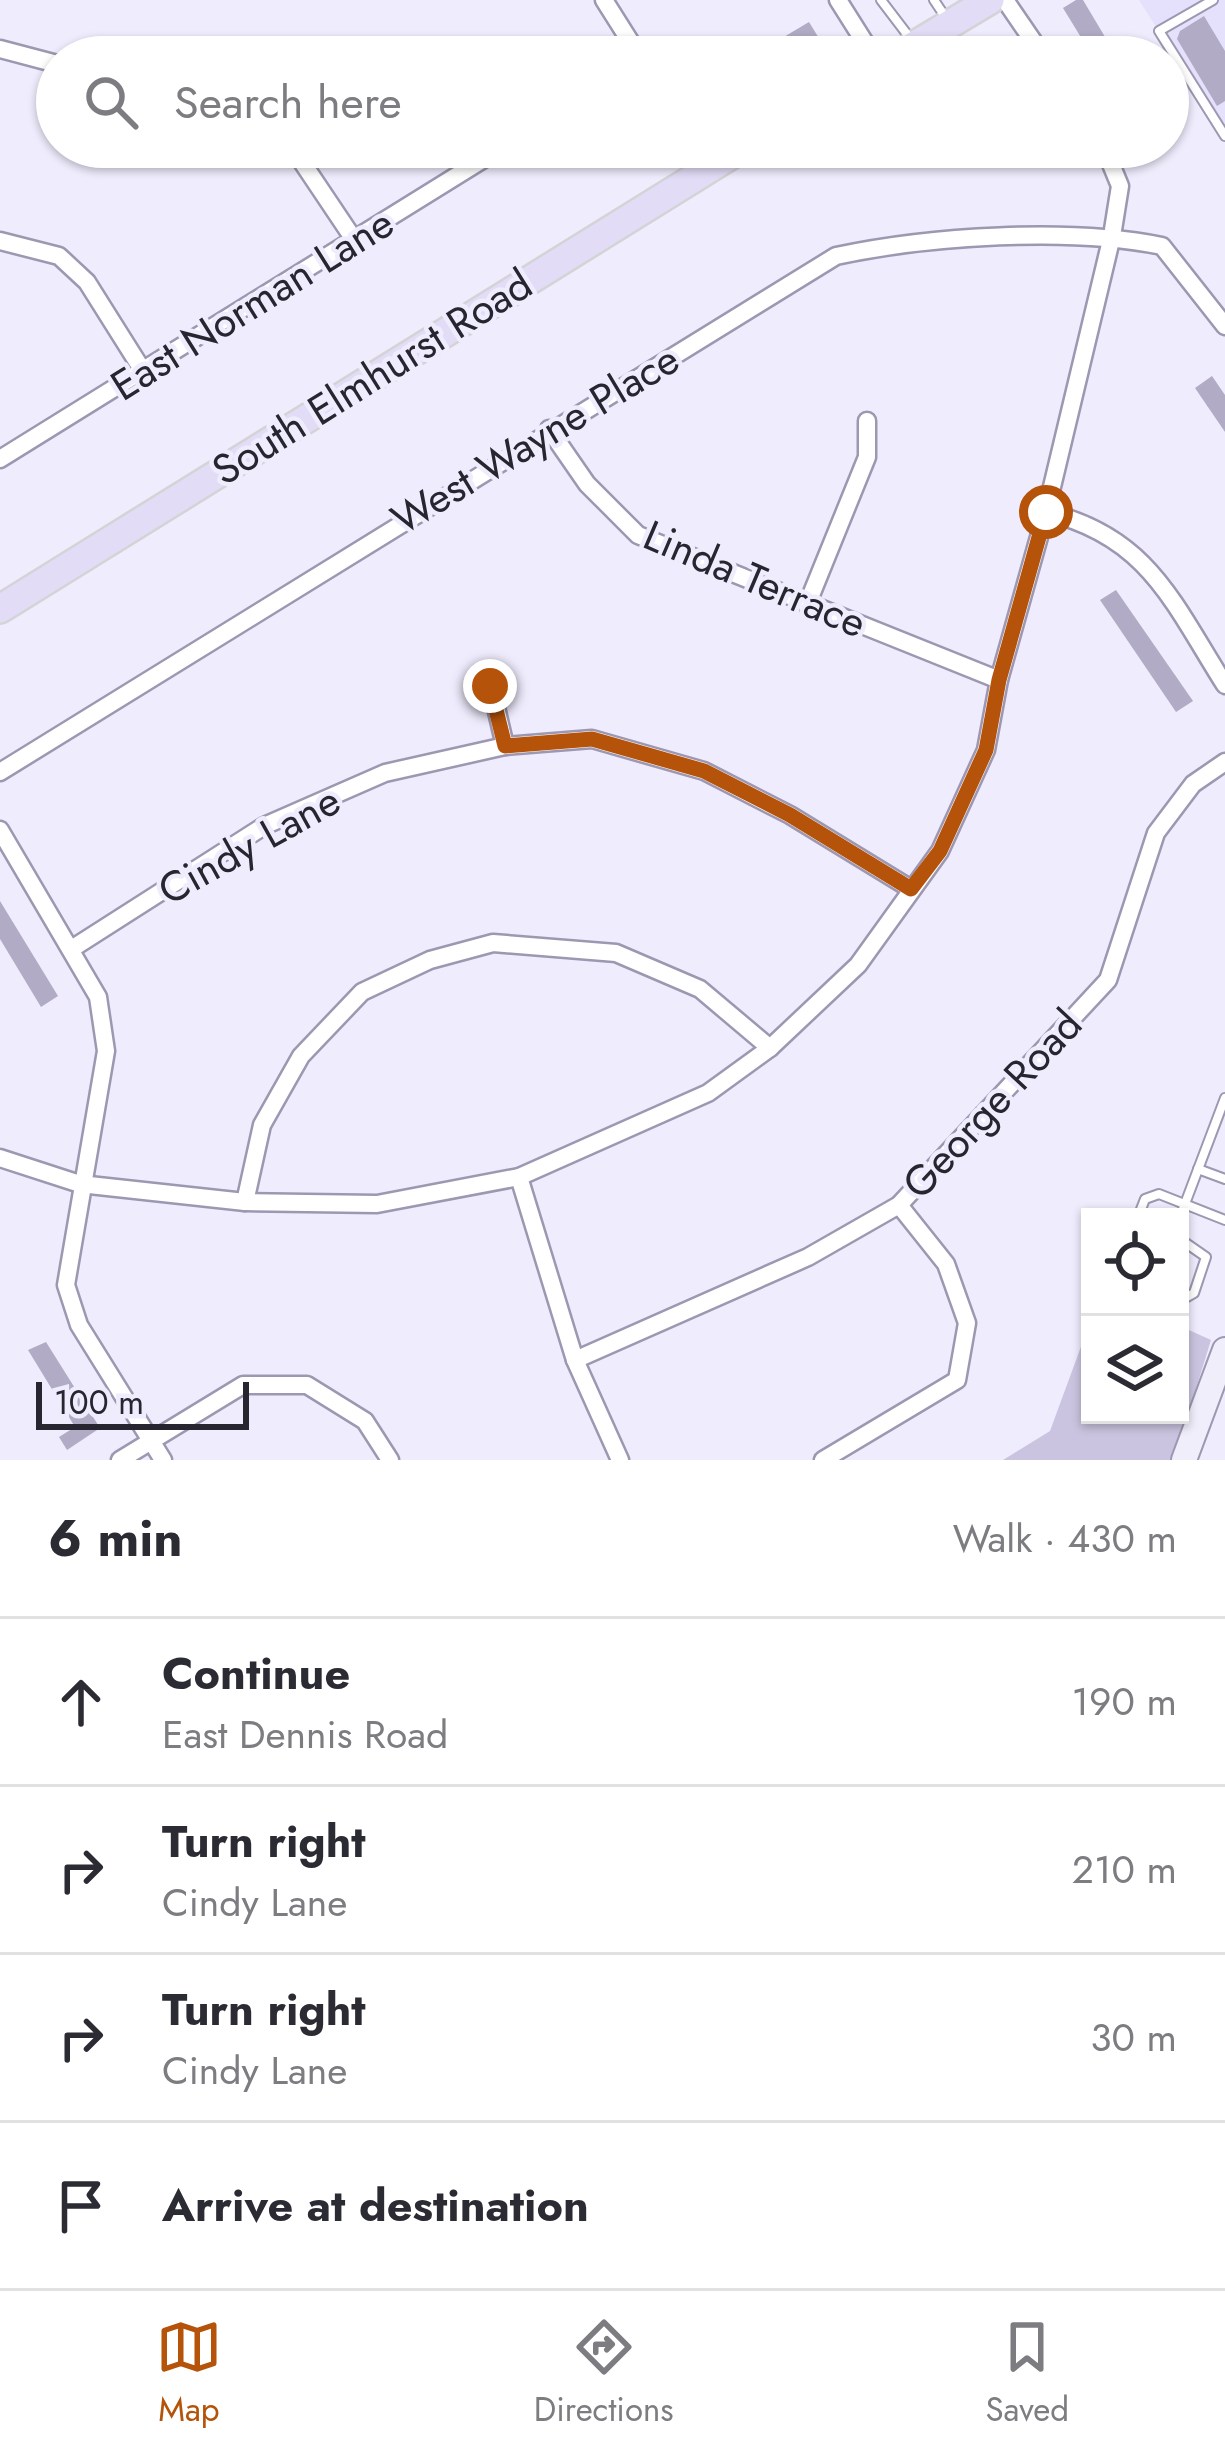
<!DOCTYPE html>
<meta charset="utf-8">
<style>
:root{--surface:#fff;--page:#f2f2f3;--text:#2b2b33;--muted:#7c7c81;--line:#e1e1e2;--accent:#b45309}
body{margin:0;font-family:Jost,sans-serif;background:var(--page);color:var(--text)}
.controls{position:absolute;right:36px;bottom:36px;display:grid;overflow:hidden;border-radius:0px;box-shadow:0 3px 9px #0004}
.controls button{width:108px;height:108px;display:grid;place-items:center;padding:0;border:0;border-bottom:3px solid var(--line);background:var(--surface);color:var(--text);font:60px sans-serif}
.scale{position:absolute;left:36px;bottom:30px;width:213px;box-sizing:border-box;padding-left:12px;border:6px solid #27252f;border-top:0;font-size:33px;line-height:42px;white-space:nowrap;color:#27252f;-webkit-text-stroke:9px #efecfd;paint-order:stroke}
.stop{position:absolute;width:36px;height:36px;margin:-27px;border:9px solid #b45309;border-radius:50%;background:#fff}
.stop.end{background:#b45309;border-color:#fff;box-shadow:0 3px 12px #0008}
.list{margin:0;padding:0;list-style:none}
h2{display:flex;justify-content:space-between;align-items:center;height:156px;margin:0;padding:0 48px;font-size:51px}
h2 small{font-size:39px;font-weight:400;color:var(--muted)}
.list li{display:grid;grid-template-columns:78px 1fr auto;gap:36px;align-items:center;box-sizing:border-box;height:168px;padding:0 48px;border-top:3px solid var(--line)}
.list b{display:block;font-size:45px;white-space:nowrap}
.list p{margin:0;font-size:39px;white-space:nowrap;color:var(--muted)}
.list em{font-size:39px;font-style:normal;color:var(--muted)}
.icon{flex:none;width:66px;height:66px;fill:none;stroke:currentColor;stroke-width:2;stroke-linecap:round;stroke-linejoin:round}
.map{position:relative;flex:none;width:1225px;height:1460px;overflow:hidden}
.search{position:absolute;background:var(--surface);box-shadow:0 3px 9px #0004;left:36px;right:36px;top:36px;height:132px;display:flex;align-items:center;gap:30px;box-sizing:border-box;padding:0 42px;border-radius:66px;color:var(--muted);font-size:45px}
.sheet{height:828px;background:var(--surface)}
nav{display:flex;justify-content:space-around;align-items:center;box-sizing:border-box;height:168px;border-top:3px solid var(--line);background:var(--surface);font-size:33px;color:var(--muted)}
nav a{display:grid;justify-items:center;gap:6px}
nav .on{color:var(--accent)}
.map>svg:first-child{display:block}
.built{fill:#e5e0fc}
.green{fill:#cac4e0}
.building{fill:#b1abc5}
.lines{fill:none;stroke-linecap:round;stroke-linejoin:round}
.lane-casing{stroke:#9d97b1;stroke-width:12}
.street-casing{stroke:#9d97b1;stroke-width:21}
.secondary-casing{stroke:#9d97b1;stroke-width:28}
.primary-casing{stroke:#d4d3d5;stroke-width:32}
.lane{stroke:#fff;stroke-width:8}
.street{stroke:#fff;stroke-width:16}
.secondary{stroke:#f0eefa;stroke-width:24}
.primary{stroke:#e2dcf6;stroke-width:27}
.route{stroke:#b45309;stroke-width:15}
.labels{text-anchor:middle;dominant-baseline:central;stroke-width:9;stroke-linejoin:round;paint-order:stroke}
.street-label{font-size:42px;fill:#27252f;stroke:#efecfd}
</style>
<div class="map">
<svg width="1225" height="1460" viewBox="0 0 1225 1460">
<rect width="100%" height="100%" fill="#efecfd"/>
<path class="built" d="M1139,0h86v135z"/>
<path class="green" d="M1090,1322v93h90v-89l31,14 -37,120h-171l47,-29z"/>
<g class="building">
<path d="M1076,0h7l34,57h-24l-30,-49z"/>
<path d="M1204,16l21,35v50l-8,5 -40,-67 3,-8z"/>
<path d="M809,22l16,26 -15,9h-60z"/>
<path d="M1212,376l13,19v37l-30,-44z"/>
<path d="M1116,590l77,111 -17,11 -76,-112z"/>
<path d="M0,901l58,95 -17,11 -41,-68z"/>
<path d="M46,1342l54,86 -33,22 -8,-13 16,-10 -47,-77z"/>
</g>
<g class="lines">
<g class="lane-casing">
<g id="lane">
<path d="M881,0l32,42"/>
<path d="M934,0l12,18"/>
<path d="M1213,0l-54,31 66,105"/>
<path d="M1198,1169l27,10"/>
<path d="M1138,1217l7,-18 14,-5 66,26"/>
<path d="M1180,1217l45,-119"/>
<path d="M1180,1239l26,18 -12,36 -14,8"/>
</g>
</g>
<g class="street-casing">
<g id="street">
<path d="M604,0l36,57"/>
<path d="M838,0l36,57"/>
<path d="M1005,0l39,57"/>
<path d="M0,49l57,15"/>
<path d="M292,147l63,94"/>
<path d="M697,147l13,20"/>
<path d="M0,241l59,15 28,26 56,89"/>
<path d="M549,429l38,55 51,51 361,145"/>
<path d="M0,459l503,-312"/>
<path d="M1046,512c102,24 127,91 179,173"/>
<path d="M807,605l60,-148v-36"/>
<path d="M491,686l14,60"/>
<path d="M0,772l836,-516c93,-20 234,-29 326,-10l63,80"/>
<path d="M0,830l98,167 8,54 -40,234 13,40 84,135"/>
<path d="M73,948l191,-122 121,-53 120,-27 87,-7 112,32 86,44 121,74"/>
<path d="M0,1158l80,26 165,18 132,2 142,-27 189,-84 62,-45 88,-83 82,-114 46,-101 13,-70 47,-168 66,-276 8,-50 -16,-39"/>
<path d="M519,1177l56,183 45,100"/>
<path d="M245,1202l17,-77 39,-69 61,-64 68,-32 63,-17 123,10 84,36 70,59"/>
<path d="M575,1360l233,-103 91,-52 209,-225 48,-147 37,-49 32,-22"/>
<path d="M120,1460l123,-75h64l58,36 25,39"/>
<path d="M823,1460l134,-80 10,-57 -21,-59 -47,-59"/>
</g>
</g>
<g class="secondary-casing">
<path id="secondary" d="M1184,1460l41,-110"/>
</g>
<g class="primary-casing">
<g id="primary">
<path d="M895,57l95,-57"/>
<path d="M0,609l744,-462"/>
</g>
</g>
<use href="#lane" class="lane"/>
<use href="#street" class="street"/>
<use href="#secondary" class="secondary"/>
<use href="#primary" class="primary"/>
</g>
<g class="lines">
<path class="route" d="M490,686l15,60 87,-7 112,32 86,44 121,74 29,-38 46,-101 13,-70 47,-168"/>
</g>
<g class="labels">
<g class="street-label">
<text transform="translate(252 304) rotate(-32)">East Norman Lane</text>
<text transform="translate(372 377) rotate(-32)">South Elmhurst Road</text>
<text transform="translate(535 439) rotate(-31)">West Wayne Place</text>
<text transform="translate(755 579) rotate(23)">Linda Terrace</text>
<text transform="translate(249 845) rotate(-29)">Cindy Lane</text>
<text transform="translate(992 1104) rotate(-47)">George Road</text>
</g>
</g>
</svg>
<div class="controls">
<button><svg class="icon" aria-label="locate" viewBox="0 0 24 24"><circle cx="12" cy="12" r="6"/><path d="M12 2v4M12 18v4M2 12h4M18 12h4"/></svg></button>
<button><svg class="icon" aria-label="layers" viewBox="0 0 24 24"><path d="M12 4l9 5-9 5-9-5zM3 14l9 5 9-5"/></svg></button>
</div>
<div class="scale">100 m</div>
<div class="stop" style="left:1046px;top:512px"></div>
<div class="stop end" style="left:490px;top:686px"></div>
<div class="search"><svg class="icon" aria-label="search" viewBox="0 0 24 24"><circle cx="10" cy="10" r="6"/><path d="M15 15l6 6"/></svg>Search here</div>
</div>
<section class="sheet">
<h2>6 min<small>Walk · 430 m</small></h2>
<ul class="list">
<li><svg class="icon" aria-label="ahead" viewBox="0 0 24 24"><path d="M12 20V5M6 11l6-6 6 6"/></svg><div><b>Continue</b><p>East Dennis Road</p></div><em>190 m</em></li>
<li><svg class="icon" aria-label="right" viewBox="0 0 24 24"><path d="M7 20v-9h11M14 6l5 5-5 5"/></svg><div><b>Turn right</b><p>Cindy Lane</p></div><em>210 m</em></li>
<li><svg class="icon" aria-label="right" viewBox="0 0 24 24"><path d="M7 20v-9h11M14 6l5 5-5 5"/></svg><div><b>Turn right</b><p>Cindy Lane</p></div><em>30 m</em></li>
<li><svg class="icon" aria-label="arrive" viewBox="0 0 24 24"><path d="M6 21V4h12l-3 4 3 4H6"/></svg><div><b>Arrive at destination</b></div></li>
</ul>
</section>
<nav>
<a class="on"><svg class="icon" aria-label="map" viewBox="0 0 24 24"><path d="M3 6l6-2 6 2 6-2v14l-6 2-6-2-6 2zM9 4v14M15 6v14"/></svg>Map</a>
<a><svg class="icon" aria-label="directions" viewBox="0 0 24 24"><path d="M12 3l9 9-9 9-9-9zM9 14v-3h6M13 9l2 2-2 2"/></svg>Directions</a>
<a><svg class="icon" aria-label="saved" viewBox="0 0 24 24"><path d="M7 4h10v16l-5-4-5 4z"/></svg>Saved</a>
</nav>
